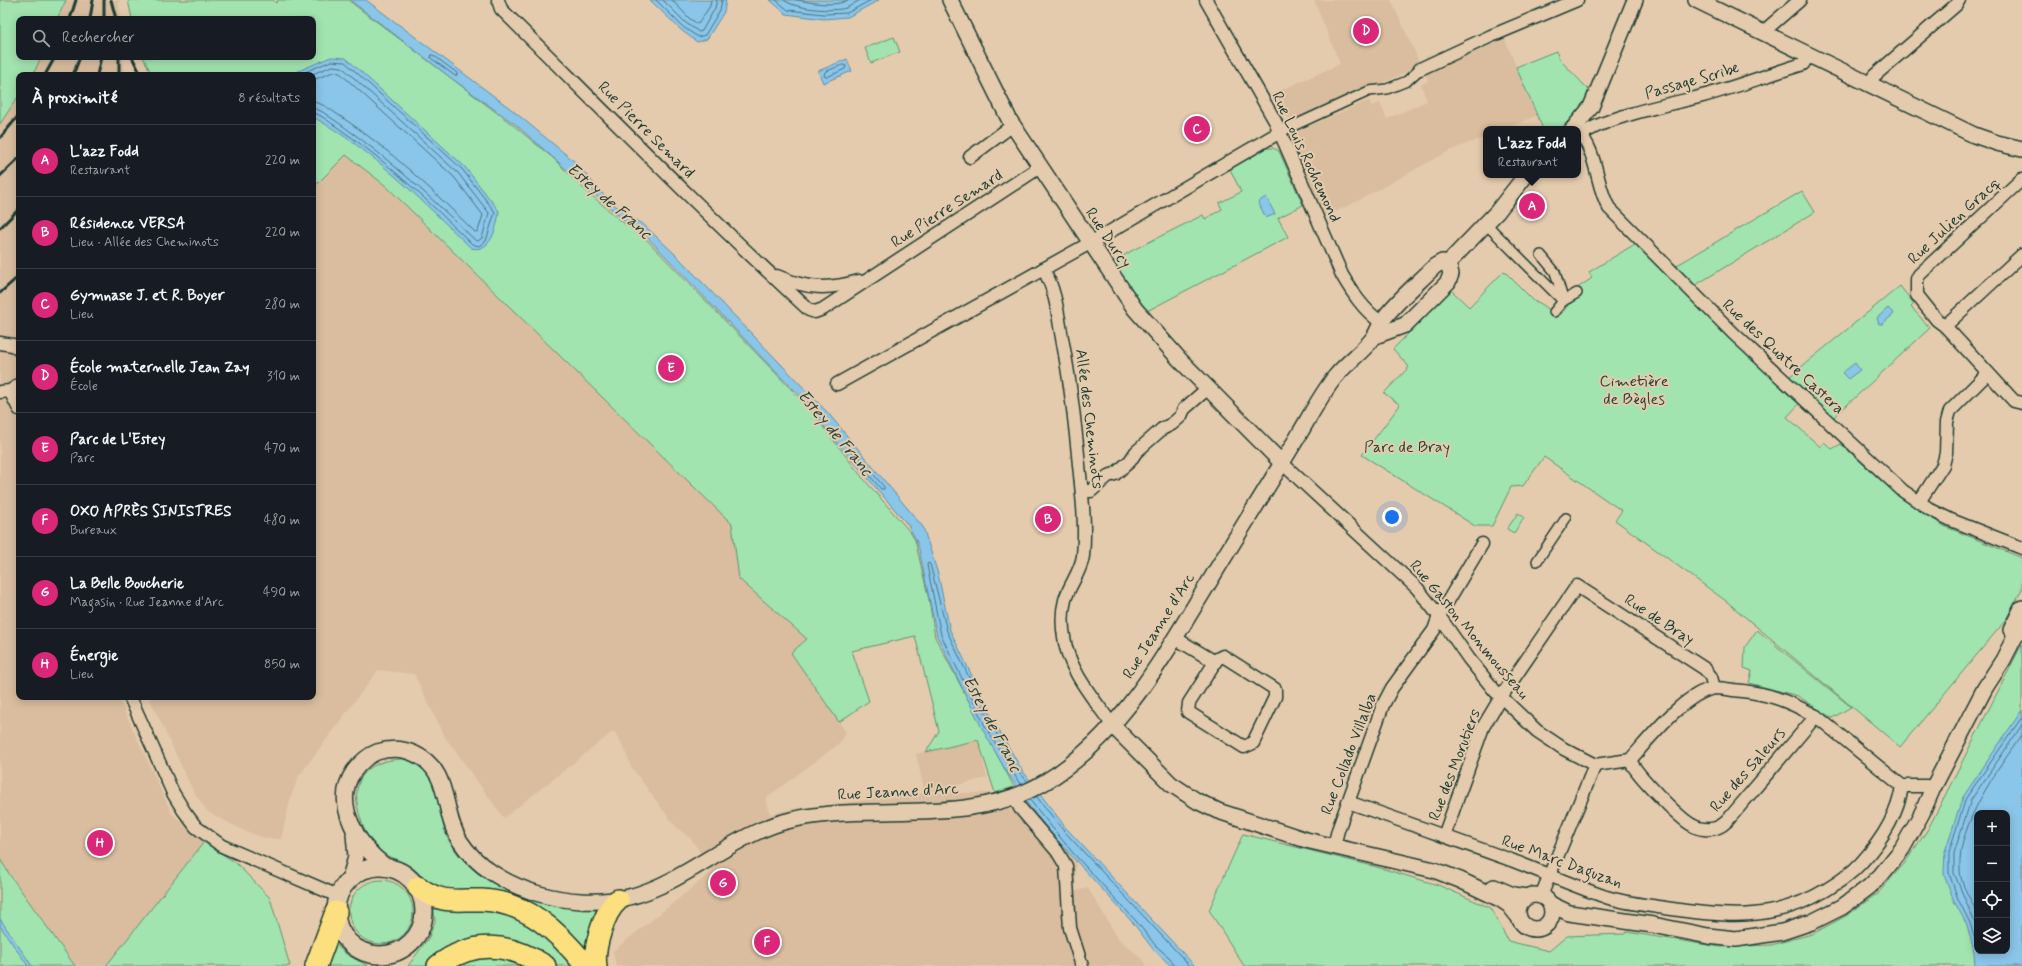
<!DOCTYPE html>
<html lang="fr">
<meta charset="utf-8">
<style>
:root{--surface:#171b24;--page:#20242c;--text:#f1f3f6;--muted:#9ea1a6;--line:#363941;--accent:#db2777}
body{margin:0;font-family:Mynerve,sans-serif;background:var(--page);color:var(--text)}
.controls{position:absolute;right:12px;bottom:12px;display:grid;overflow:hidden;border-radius:8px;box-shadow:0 2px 10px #0003}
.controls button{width:36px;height:36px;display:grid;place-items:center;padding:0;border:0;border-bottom:1px solid var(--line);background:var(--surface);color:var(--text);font:20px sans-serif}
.you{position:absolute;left:1392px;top:517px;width:14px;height:14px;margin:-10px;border:3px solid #fff;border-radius:50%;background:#1a73e8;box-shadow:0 0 0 6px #1a73e833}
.badge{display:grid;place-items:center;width:26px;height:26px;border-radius:50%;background:var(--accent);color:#fff;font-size:13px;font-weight:700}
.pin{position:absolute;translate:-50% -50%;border:2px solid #fff;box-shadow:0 1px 4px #0006}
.popup{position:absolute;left:1483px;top:126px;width:98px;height:52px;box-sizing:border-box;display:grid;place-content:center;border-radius:8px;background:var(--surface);filter:drop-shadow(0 1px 3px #0005);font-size:13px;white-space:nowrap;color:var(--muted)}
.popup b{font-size:15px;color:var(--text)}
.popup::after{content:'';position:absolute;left:50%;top:100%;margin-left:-8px;border:8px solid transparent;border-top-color:var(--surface)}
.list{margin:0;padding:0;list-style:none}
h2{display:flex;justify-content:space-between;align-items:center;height:52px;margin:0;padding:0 16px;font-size:17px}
h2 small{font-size:13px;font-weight:400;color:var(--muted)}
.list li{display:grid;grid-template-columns:26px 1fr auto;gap:12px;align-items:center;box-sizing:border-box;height:72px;padding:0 16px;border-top:1px solid var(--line)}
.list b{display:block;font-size:15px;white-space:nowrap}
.list p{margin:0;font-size:13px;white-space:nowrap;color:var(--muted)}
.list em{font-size:13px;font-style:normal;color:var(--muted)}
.icon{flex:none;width:22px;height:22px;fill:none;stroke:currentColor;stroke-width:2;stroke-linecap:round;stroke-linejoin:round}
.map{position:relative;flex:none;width:2022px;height:966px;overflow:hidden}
.search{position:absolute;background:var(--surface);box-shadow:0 2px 10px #0003;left:16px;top:16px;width:300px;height:44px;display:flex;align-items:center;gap:10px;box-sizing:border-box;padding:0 14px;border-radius:8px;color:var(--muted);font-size:15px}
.panel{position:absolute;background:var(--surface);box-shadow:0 2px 10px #0003;left:16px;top:72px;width:300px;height:628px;border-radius:8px}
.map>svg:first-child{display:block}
.built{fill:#d9bd9e}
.green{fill:#a1e4af;stroke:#609072;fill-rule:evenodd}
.water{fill:#8ac5ea;stroke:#5f8fa1;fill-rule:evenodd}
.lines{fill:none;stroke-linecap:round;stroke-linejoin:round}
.shore{stroke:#4a737d;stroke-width:1}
.pedestrian-casing{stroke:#1f3d34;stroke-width:12}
.minor-casing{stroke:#1f3d34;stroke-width:15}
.tertiary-casing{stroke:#1f3d34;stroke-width:18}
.secondary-casing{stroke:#1f3d34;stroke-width:20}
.motorway-casing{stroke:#1f3d34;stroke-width:24}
.pedestrian{stroke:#e5cbad;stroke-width:9}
.minor{stroke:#e5cbad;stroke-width:12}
.tertiary{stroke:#e5cbad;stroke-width:15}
.secondary{stroke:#e5cbad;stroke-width:17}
.motorway{stroke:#fce080;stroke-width:21}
.rail{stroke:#1f3d34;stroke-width:3}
.labels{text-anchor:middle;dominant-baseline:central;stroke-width:4;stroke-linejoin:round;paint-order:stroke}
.street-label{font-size:16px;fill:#1f3d34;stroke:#e5cbad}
.park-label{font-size:16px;fill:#26453a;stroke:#e5cbad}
.water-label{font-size:17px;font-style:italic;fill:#24443d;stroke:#e5cbad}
</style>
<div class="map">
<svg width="2022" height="966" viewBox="0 0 2022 966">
<rect width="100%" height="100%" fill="#e5cbad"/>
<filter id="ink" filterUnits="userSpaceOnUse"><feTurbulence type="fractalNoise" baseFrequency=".025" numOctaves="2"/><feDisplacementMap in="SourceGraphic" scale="8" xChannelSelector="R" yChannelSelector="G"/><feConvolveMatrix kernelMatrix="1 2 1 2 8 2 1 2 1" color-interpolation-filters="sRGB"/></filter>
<g filter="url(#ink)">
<g class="built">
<path d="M66,0h53l1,19h-62z"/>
<path d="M1314,0h77l28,61 -7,9 -117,51 -12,-7 -11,-20 68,-30z"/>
<path d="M1505,39l31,77 -31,13h-19v8l-35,13 -99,54 -27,12 -33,-74 6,-11 71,-31 3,6 8,-3 7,16 40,-18 -6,-16 7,-4 -3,-7z"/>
<path d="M41,57h82l1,18h-91z"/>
<path d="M19,95v602h99l54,117 32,28 -98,124h-31l-2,-2 -73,-105v-735z"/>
<path d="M346,155l40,31 346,338 7,55 68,60 -16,14 55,79 -4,8 -6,6 -70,52 4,16 21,-5 131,-16h73l19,-6 62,75 -1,29 13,-3 30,50 25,22 4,6h-531l-3,-15 100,-80 -22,-32 -16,-13 -43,-58 -10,-24 -8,-13 -110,87 -59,-81 -31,-63 -36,-4 -79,106 -8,20 -10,43 -16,-1 -21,-7 -36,-19 -15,-21 -44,-94h164v-509z"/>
<path d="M978,740l9,38 -62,15 -9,-39z"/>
</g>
<g class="green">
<path d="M0,0h66l-9,19h-38v38h22l-8,18h-14v20l-19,29z"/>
<path d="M128,0h145l3,3 2,-3h70l165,125 40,33 30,30 42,36 19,13 172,178 5,9 41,53 48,55 5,8 14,60 6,37 79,150 -19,6 -17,-53 -52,12 13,-21 -24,-95 -63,15 17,50 -30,21 -48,-69 16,-14 -68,-60 -7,-55 -346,-338 -40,-31 -33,33v-113h-161l-9,-18h170v-38h-181z"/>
<path d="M894,37l6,15 -29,11 -6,-15z"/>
<path d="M1556,51l4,9 30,31 -6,14 -24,24h-17l-27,-62z"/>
<path d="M1267,148h6l6,3 24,54 -25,13 10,19 -141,74 -34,-49 20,-12 70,-35 2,4 17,-10 -3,-6 22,-11 -11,-23z"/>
<path d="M1802,191l13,21 -121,74 -20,-19z"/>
<path d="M1635,244l164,160 -12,13 30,27 3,3 4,-5 8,7 9,-5 57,52 46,30 78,32v31l-17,32 -105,126 -174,-146 -111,-81 7,-9 -78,-54 -21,29 -12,1 -19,39h-17l-113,-71 38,-50 -16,-12 25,-26 -16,-18 58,-59 18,17 35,-36 30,30c10,2 16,12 26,14l10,-12 2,1 6,-7 -2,-8 16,-11 -3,-6z"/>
<path d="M1900,286l14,18 -3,3 19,21 -97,90 -44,-41z"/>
<path d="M1518,513l6,4 -10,16 -7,-4z"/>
<path d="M1757,630l94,77 -19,11 -34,-22 -49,-13 3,-12 -8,-3 1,-21z"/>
<path d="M2022,644v322h-778l-35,-56 34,-76 134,33 61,18 53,23 17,33 41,10 18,-15 57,-2 3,-2 93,15 51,-2 41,-11 34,-18 32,-23 26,-29 24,-35zM1977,813h30v138h-30z"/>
<path d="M403,759c45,11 29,57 49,87 31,47 100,64 153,64l-14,54 -35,-38 -125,-39c-7,-8 -14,-17 -24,-23 -9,-5 -22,-7 -30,-15 -8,-7 -13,-19 -16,-29 -13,-38 3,-60 42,-61z"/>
<path d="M204,842l32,21 34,35 20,68h-184z"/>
<path d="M0,859l10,16 65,91h-75z"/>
<circle cx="381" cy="912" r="32"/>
<path d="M433,901l98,17 51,48h-25l-22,-14 -31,-10 -72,24h-24l21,-29 6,-16z"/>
<path d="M336,945l10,9 22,12h-47l10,-20z"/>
<path d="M476,956h22l32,10h-76z"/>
</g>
<g class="water">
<path d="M350,0h16l145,109 64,53 33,38 21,16 15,9 32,30 152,158 95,114 15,47 12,56 44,92 28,48 44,58 129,138h-24l-18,-17 -20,-26 -76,-83 -28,-34 -27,-42 -19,-34 -46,-94 -18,-87 -3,-9 -8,-15 -74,-86 -12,-15 -4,-11 -43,-42 -129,-135 -20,-14 -110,-97 -65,-47z"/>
<path d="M650,0h76l-2,12 -17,27 -10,3 -16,-12z"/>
<path d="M770,0h109l-31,17 -24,2 -38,-5z"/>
<path d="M331,57l15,1 119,109 34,44c-2,17 -8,42 -28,37 -49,-47 -98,-98 -158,-131v-42h-24z"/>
<path d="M847,59l5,12 -29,12 -5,-12z"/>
<path d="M1266,197l9,17 -9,4 -8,-16z"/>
<path d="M1888,308l6,6 -12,10h-3l-2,-6z"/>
<path d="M1855,363l5,7 -12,9 -6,-6z"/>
<path d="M2022,710v256h-47l-1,-14 -7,-27 -13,-24 -10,-27 1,-23 18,-54zM1977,813h30v138h-30z"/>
<path d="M0,919l32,47h-4l-28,-40z"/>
</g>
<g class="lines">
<g class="shore">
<path d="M656,0l27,27 15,10 7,-2 15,-25 2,-10"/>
<path d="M663,0l23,23 13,9 3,-1 13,-23 2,-8"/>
<path d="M672,0l18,19 8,5 12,-18 1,-6"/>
<path d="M776,0l12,10 36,4 23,-1 24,-13"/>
<path d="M784,0c10,9 49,12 62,8 5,-2 10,-6 14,-8"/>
<path d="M796,0c16,2 37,8 52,0"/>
<path d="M431,55h2l24,18v2l-2,1 -24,-18z"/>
<path d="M843,65l3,1 -1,3 -18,8 -3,-1 1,-4z"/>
<path d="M298,75l33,-14 14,1 117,107 33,43 -9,29 -7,5 -7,-2c-43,-42 -87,-85 -138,-119 -6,-4 -14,-11 -21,-12"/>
<path d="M310,75l22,-9 10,1 116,106 31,40 -7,25 -4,3 -3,-1c-49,-47 -97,-92 -154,-129l-8,-3"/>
<path d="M313,80l20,-8 7,1 114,104 29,38 -5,16 -3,1c-43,-42 -85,-83 -135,-116 -8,-5 -17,-13 -27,-14"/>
<path d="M853,453h3l28,34v2h-3l-28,-33z"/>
<path d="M1020,784l-34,-56 -45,-93 -14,-70 1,-2 2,1 17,67 44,93 28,48 8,9"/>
<path d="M1036,796l27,34 127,136"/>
<path d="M1029,799l44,54 63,68 20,25 14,12 4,8"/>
<path d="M1977,912c-6,-12 -17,-28 -17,-42 -3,-45 37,-100 62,-135"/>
<path d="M1977,928l-23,-55v-20l17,-53 51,-75"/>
<path d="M1977,947l-7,-24 -12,-24 -9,-26v-21l17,-54 56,-81"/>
</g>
<g class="pedestrian-casing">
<g id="pedestrian">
<path d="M1280,132l89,-41 18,-2 20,-8 13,-12"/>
<path d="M1486,224l77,77"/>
<path d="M1541,255l14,17 8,27"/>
<path d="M1554,312l9,-11 14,-8"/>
<path d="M1537,561l29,-43"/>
</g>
</g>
<g class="minor-casing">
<g id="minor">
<path d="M498,0l3,9c102,101 203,204 308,301l6,2 8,-3 217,-142"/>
<path d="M1206,0l69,121 67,154c10,17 22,36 39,47"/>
<path d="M1765,34l5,-8 30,-26"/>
<path d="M1420,69l71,-33 86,-36"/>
<path d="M1870,85l4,-9 82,-71 3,-5"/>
<path d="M1578,132c20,20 17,52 31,76l124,125 170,158 28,19 20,10 71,28"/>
<path d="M1582,135c17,-16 87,-31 113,-37 36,-9 72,-23 108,-34l5,-8"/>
<path d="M970,157l43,-32"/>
<path d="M2022,255l-77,71 69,75 8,2"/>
<path d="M1043,269c13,20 15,47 19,69 8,42 13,84 17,127 3,30 7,60 4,91 -2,16 -14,29 -18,44 -3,11 -3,25 -1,37 4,33 30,62 49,89"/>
<path d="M777,276c29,13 51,14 82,5"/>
<path d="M1945,326l-8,-6 -20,-25v-16l2,-4 103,-96"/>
<path d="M0,343l13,2 6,5"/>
<path d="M837,384l262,-146 181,-106"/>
<path d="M10,391l9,18"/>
<path d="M0,392l10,-1 9,-6"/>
<path d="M1282,463l135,125 22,28 30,43 26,32 42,40 27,18 31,16 35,-5c19,-21 55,-68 85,-72 5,0 12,1 18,2 35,3 53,10 83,26l86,70h25l6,2"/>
<path d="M1082,491h9l17,-15 7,-2 15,-13 6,-9 26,-23 10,-5 9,-8 3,-7 24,-21"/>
<path d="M1919,502l24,-37 3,-12 1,-31 3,-11 38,-38"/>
<path d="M1175,638l40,24"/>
<path d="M1223,656l52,33v8l-22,46 -9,4 -56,-35 1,-9 28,-44z"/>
<path d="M130,697l43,96 11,18 12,16 26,19 116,50"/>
<path d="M1630,760c5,13 50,59 62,65 3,2 9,4 12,4 9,1 17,-2 23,-8l89,-105"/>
<path d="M1014,796l6,12 37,43 9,15 4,62 12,38"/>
<path d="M1348,802c55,19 109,39 163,58 31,12 63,26 95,37 19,6 40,8 59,11 59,9 108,14 161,-18 13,-8 24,-15 35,-27 20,-22 37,-47 41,-77"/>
<path d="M1444,836l39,-109 18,-30 76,-111 128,83 6,8 3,11"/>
<path d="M1334,846l4,-16 45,-125 9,-17 42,-58 5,-14 43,-72"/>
<path d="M1541,896l54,-131"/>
</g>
</g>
<g class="tertiary-casing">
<g id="tertiary">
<path d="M950,0l60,121 125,188 45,51 102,103"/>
<path d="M1696,0l278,135 23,8 25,6"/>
<path d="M1573,129l18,-22 44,-107"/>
<path d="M1448,263l49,-51 29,-37"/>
<path d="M1375,336l30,-11 43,-43 3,-8 -3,-11"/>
<path d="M2011,630l11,-22"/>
<path d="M1113,726l58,58 26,17 21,10 88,29 128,30 26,10 40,19 9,6 8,10"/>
<path d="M385,866c-26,-20 -54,-62 -31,-95 6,-8 13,-15 23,-19 13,-4 26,-4 38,2 37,17 26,58 45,87 32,50 114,70 169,56 59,-15 102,-63 162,-77 83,-19 178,8 254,-38 76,-46 118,-125 163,-198 28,-47 58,-94 86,-141 13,-21 25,-46 41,-66 12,-15 28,-25 39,-40 4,-6 6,-14 11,-20 14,-18 33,-34 50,-51l7,-4 6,1"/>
<path d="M350,878l6,-21 -2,-23"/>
<path d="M1494,887l19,8 13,2"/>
<circle cx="1535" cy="912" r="17"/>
<path d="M1550,904l19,9 84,12 55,11 28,3 46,-7 30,-10 30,-15 27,-20 12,-12 21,-26 20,-36 11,-25 52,-100 18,-28 19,-37"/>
</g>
</g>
<g class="secondary-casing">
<circle id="secondary" cx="380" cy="911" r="44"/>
</g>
<g class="motorway-casing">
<g id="motorway">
<path d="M418,887c25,18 36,12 64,13 45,2 77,32 104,66"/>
<path d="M316,966l20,-54"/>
<path d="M438,966c35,-27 72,-23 107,0"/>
<path d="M596,966c-3,-17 8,-55 22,-66"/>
</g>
</g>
<use href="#pedestrian" class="pedestrian"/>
<use href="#minor" class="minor"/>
<use href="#tertiary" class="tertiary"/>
<use href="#secondary" class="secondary"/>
<use href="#motorway" class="motorway"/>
<g class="rail">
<path d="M104,0v19"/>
<path d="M111,0l5,19"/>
<path d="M70,19l6,-19"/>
<path d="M90,19l3,-19"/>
<path d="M119,57v18"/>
<path d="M132,57l9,18"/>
<path d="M45,75l10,-18"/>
<path d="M73,75l7,-18"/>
<path d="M97,75l4,-18"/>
<path d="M0,138l19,-23"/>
<path d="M0,176l19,-18"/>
<path d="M0,228l19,-19"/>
<path d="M0,293l19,-17"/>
</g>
</g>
</g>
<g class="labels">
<g class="street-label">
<text transform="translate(1692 81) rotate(-16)">Passage Scribe</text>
<text transform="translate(646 130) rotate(45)">Rue Pierre Semard</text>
<text transform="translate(1306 157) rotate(65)">Rue Louis Rochemond</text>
<text transform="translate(947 209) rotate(-33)">Rue Pierre Semard</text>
<text transform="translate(1954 221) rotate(-43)">Rue Julien Gracq</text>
<text transform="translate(1108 238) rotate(56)">Rue Durcy</text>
<text transform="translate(1783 357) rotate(43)">Rue des Quatre Castera</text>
<text transform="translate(1089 419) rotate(83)">Allée des Cheminots</text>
<text transform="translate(1659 620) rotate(33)">Rue de Bray</text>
<text transform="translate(1159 626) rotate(-58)">Rue Jeanne d'Arc</text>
<text transform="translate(1469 630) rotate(50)">Rue Gaston Monmousseau</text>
<text transform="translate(1349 754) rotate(-69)">Rue Collado Villalba</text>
<text transform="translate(1455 765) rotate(-69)">Rue des Morutiers</text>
<text transform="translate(1748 770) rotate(-49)">Rue des Saleurs</text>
<text transform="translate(898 792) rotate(-3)">Rue Jeanne d'Arc</text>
<text transform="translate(1562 862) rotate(20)">Rue Marc Daguzan</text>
</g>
<g class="park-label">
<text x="1634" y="381">Cimetière<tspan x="1634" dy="18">de Bègles</tspan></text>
<text x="1407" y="447">Parc de Bray</text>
</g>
<g class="water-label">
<text transform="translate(609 201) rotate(41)">Estey de Franc</text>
<text transform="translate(835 433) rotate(50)">Estey de Franc</text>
<text transform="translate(992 724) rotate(62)">Estey de Franc</text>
</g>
</g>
</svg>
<div class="controls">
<button>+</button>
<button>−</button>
<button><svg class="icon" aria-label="locate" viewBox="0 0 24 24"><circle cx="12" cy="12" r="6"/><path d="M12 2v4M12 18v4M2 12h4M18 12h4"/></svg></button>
<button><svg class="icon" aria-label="layers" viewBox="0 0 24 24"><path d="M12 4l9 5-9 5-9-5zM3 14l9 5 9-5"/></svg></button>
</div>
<div class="you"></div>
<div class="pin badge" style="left:1532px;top:206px">A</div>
<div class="popup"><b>L'azz Fodd</b>Restaurant</div>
<div class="pin badge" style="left:1048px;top:519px">B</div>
<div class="pin badge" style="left:1197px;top:129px">C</div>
<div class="pin badge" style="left:1366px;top:31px">D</div>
<div class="pin badge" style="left:671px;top:368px">E</div>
<div class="pin badge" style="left:767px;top:942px">F</div>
<div class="pin badge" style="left:723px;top:883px">G</div>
<div class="pin badge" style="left:100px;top:843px">H</div>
<div class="search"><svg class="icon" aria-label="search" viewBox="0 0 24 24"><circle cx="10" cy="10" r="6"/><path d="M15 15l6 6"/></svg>Rechercher</div>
<section class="panel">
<h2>À proximité<small>8 résultats</small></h2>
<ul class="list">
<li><span class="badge">A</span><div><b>L'azz Fodd</b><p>Restaurant</p></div><em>220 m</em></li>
<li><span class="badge">B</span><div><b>Résidence VERSA</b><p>Lieu · Allée des Cheminots</p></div><em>220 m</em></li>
<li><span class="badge">C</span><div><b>Gymnase J. et R. Boyer</b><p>Lieu</p></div><em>280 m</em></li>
<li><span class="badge">D</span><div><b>École maternelle Jean Zay</b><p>École</p></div><em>310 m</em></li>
<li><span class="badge">E</span><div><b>Parc de L'Estey</b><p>Parc</p></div><em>470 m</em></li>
<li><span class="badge">F</span><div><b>OXO APRÈS SINISTRES</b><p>Bureaux</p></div><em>480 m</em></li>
<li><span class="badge">G</span><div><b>La Belle Boucherie</b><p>Magasin · Rue Jeanne d'Arc</p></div><em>490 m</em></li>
<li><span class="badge">H</span><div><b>Énergie</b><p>Lieu</p></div><em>850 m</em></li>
</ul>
</section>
</div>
